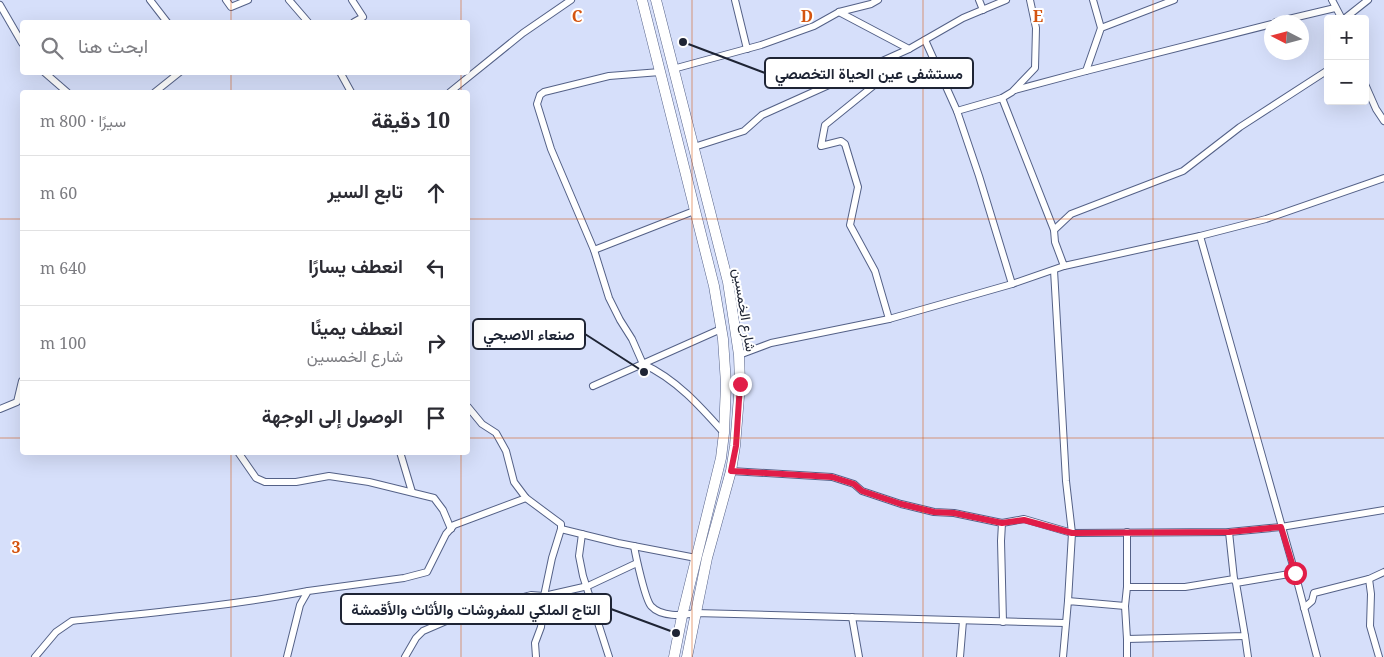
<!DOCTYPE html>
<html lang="ar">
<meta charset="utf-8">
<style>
:root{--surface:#fff;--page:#f2f2f3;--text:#2b2b33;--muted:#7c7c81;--line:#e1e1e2}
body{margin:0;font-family:"Noto Serif",Vazirmatn,serif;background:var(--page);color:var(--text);direction:rtl}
.controls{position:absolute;right:15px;top:15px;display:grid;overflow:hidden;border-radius:5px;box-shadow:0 5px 20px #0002}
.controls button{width:45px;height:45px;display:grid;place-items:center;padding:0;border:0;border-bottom:1px solid var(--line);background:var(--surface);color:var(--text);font:25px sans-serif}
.compass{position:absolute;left:1264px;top:15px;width:45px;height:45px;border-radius:50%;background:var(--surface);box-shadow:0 5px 20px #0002;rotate:276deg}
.stop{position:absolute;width:15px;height:15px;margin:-11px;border:4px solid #e11d48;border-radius:50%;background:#fff}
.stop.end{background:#e11d48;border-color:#fff;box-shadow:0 1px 5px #0008}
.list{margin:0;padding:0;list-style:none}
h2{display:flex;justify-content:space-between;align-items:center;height:65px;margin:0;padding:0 20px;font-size:21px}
h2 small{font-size:16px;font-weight:400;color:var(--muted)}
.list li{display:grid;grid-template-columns:32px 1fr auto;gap:15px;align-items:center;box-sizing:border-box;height:75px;padding:0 20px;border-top:1px solid var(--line)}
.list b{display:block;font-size:19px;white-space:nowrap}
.list p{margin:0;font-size:16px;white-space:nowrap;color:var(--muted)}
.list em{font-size:16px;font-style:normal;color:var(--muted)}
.icon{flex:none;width:28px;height:28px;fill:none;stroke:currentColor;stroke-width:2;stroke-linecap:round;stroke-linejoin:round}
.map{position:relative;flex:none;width:1384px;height:657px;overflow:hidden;direction:ltr}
.search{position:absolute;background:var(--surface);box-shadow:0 5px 20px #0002;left:20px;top:20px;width:450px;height:55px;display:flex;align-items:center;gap:12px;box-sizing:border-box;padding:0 18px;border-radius:5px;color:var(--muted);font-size:19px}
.panel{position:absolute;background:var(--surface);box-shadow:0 5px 20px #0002;left:20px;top:90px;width:450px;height:365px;border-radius:5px;direction:rtl}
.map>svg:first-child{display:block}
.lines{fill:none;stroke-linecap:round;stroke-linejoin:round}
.minor-casing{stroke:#546187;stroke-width:8}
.primary-casing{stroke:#546187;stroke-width:11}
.minor{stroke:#fff;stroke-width:6}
.primary{stroke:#fff;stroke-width:10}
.route{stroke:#e11d48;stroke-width:6}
.grid{fill:none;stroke:#d45410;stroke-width:1;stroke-opacity:0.55}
.labels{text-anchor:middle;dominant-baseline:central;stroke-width:4;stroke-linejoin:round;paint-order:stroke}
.street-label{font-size:14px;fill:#1e2434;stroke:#fff}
.grid-label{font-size:16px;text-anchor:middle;font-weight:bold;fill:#d45410;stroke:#fff;stroke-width:4;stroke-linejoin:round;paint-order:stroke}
.leader{fill:none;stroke:#1e2434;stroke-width:2}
.callout-dot{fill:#1e2434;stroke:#fff;stroke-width:2}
.callout{fill:#fff;stroke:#1e2434;stroke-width:2}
.callout-label{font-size:15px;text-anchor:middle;font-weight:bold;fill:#1e2434}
</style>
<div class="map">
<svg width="1384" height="657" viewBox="0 0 1384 657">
<rect width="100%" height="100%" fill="#d6dffa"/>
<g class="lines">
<g class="minor-casing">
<g id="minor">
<path d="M150,0l17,22"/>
<path d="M226,0l5,7 17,-7"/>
<path d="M289,0l19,22"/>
<path d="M352,0l11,17 -9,5"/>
<path d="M735,0l12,49"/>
<path d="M979,0l4,10"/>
<path d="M1030,0l6,28 -1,40 -23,24 -10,6 -45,13 22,65 33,108 52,-18"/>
<path d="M1093,0l8,28"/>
<path d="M1332,0l10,19"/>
<path d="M0,5l22,38"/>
<path d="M839,12l70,37 54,-31 43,-18"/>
<path d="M1344,19l24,-19"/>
<path d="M1276,22l59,-14"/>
<path d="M925,40l32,71"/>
<path d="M673,69l88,-24 53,-19 25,-14 32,-8 7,-4"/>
<path d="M1328,70l-88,57 -57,44 -112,43 -17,16 1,12 9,24 136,-30 66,-17 118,-41"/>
<path d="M1086,71l15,-43 73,-28"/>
<path d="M44,72l23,20"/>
<path d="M340,72l11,20"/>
<path d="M660,72l-51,4 -65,16 -4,3 -3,9 14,45 43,101 15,48 11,22 12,19 11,25c33,15 57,42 81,69"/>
<path d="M1365,84l11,25 8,12"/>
<path d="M1015,90l71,-19 186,-47"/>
<path d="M155,92l25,-20"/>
<path d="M450,92l73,-59 48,-33"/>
<path d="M1002,98l52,132"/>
<path d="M694,147l50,-16 18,-16 147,-66"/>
<path d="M1200,236l95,337 22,84"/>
<path d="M594,250l100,-39"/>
<path d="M889,319l123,-35"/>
<path d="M739,355l32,-12 118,-24 -14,-48 -25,-46 8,-38 -13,-43 -4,-3 -20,5 4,-21 58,-47 -5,-15"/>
<path d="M593,386l128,-57"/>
<path d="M468,407l14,17 14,9 10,18 8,31 12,16 35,26v5l-9,29 -8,38 -3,31 -6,16 1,14"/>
<path d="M0,409l17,-7 5,-21"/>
<path d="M238,452l18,26 9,4h31l33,-6 40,6 65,16 9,12 8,19"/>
<path d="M400,452l12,40"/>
<path d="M731,471l101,6 22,7 8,7 39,13 33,8 20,1 48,10 -1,18 2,81"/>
<path d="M1002,523l22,-4 48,14 -6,-52 -12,-211"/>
<path d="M561,529l57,14 78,15"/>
<path d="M1229,532l5,47"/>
<path d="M582,534l-3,22 4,20 26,81"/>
<path d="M634,546c2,11 11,53 17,60 10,11 31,10 44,7l370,10"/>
<path d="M1369,579l2,15 -1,32 9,31"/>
<path d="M1236,583l9,53 -118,3 -2,-33 2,-19h58l49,-8 2,4 59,-10"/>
<path d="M1127,587v-55"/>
<path d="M1068,601l4,-68 157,-1 52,-5 103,-17"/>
<path d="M1304,608l8,-7 2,-8 55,-14 15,-7"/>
<path d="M852,617l7,40"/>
<path d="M1245,636l3,21"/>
<path d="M1127,639v18"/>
<path d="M35,657l21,-25 16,-11c79,-8 158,-15 236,-30"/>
<path d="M287,657l13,-52 8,-14 96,-13 23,-6 19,-38 8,-9 72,-27"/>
<path d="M405,657l11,-19 7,-7 44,-19 64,-17 13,1 44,-10 49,-23"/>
<path d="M960,657l3,-36"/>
<path d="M1063,657l5,-56 57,5"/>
</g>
</g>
<g class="primary-casing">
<g id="primary">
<path d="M642,0l72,286 9,53 3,45 -2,49 -3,25 -39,158 -8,41"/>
<path d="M656,0l72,282 11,73 1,29 -5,62 -4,25 -24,87 -20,99"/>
</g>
</g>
<use href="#minor" class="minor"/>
<use href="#primary" class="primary"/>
</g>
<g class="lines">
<path class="route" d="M740,384l-4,62 -5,25 101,6 22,7 8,7 39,13 33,8 20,1 48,10 22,-3 48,13 157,-1 52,-5 14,46"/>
</g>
<path class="grid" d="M231,0v22M461,0v22M692,0v657M923,0v657M1153,0v657M231,72v20M461,72v20M0,219h22M468,219h916M0,438h22M468,438h916M231,452v205M461,452v205"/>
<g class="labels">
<g class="street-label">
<text transform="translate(745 310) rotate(81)">شارع الخمسين</text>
</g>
</g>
<g class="grid-label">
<text x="577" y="22">C</text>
<text x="807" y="22">D</text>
<text x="1038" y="22">E</text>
<text x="16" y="553">3</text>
</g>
<path class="leader" d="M683 42L765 73M644 372L585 334M676 633L611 609"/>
<g class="callout-dot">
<circle cx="683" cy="42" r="5"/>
<circle cx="644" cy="372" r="5"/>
<circle cx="676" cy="633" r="5"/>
</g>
<g class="callout">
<rect x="765" y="58" width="208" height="30" rx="5"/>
<rect x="473" y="319" width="112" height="30" rx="5"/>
<rect x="341" y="594" width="270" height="30" rx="5"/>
</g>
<g class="callout-label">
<text x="869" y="79">مستشفى عين الحياة التخصصي</text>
<text x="529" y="340">صنعاء الاصبحي</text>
<text x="476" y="615">التاج الملكي للمفروشات والأثاث والأقمشة</text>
</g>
</svg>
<div class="controls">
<button>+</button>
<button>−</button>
</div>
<svg class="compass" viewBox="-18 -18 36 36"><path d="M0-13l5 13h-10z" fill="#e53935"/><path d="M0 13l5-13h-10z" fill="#7c7c81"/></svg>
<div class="stop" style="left:1295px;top:573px"></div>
<div class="stop end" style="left:740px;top:384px"></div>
<div class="search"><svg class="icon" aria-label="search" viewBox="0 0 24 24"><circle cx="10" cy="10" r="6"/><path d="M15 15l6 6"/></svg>ابحث هنا</div>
<section class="panel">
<h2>10 دقيقة<small>سيرًا · 800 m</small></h2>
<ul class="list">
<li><svg class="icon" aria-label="ahead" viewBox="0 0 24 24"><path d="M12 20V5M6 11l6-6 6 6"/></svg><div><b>تابع السير</b></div><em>60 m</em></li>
<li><svg class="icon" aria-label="left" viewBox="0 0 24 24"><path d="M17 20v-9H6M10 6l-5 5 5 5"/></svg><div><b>انعطف يسارًا</b></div><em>640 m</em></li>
<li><svg class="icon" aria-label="right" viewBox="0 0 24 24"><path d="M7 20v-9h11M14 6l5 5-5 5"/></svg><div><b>انعطف يمينًا</b><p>شارع الخمسين</p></div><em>100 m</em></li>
<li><svg class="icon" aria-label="arrive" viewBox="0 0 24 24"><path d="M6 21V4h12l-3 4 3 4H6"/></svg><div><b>الوصول إلى الوجهة</b></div></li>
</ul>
</section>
</div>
